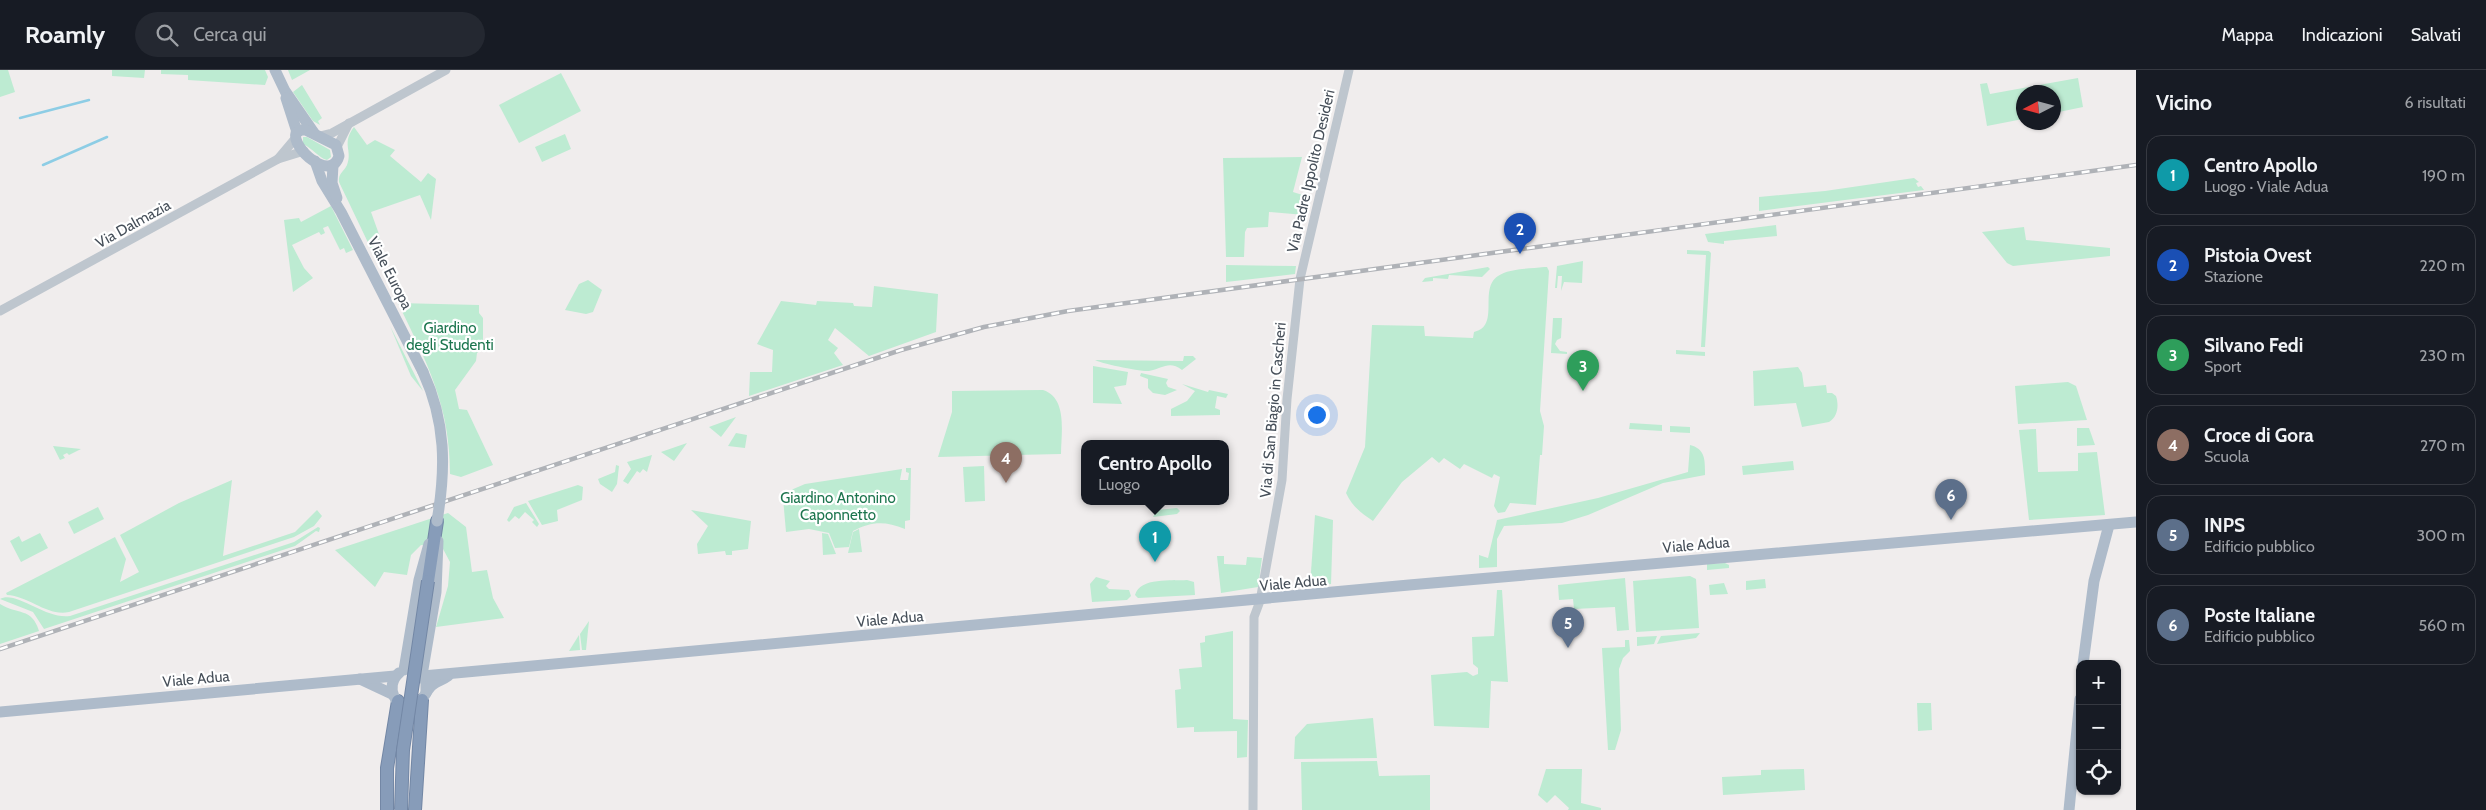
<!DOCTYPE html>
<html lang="it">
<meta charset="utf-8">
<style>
:root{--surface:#171b24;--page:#242831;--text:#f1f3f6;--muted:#9ea1a6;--line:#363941;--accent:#d93025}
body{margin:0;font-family:Cabin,sans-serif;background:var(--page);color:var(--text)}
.controls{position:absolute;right:15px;bottom:15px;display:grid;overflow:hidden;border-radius:10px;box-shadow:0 1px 4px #0004}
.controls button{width:45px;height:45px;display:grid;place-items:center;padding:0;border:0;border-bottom:1px solid var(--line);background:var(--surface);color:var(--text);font:25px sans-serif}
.compass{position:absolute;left:2016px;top:15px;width:45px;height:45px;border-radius:50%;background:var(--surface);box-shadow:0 1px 4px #0004;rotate:264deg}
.you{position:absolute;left:1316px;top:344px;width:18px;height:18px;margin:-12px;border:4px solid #fff;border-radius:50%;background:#1a73e8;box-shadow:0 0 0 8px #1a73e833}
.badge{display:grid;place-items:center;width:32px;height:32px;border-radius:50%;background:var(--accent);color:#fff;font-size:16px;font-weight:700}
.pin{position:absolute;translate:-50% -41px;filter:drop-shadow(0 1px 2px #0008)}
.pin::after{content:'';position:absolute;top:26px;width:18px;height:15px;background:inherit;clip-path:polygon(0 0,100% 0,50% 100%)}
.popup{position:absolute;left:1081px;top:370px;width:148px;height:65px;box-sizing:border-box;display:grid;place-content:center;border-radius:10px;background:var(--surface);filter:drop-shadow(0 1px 4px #0005);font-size:16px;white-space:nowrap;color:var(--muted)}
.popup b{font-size:19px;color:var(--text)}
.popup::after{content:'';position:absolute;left:50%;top:100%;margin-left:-10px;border:10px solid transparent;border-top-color:var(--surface)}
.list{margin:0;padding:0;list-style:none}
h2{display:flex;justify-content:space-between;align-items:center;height:65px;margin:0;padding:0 20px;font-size:21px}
h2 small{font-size:16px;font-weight:400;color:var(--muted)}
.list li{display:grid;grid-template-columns:32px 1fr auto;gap:15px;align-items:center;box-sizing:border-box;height:80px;margin:0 10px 10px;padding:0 10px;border:1px solid var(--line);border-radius:15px}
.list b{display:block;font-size:19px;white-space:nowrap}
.list p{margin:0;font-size:16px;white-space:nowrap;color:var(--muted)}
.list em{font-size:16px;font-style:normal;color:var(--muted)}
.icon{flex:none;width:28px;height:28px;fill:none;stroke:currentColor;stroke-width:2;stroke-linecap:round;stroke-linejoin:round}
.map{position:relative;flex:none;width:2136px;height:740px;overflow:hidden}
header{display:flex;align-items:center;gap:30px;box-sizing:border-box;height:70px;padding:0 25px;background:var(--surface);border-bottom:1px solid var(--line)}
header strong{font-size:24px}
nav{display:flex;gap:28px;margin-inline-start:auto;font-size:18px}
.search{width:350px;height:45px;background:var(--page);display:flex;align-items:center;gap:12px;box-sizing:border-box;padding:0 18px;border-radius:28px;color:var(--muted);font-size:19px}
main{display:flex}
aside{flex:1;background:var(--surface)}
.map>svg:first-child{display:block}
.green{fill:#bdebd2}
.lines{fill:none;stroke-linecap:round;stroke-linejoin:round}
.stream{stroke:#8dcde5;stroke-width:2.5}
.highway-casing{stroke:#7387a5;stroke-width:14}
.minor{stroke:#bec6ce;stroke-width:9}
.major{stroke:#aebbca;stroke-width:11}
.highway{stroke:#879cb9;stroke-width:12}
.rail-casing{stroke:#afb2b7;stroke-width:4.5}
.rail{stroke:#fff;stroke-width:2.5;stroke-dasharray:8;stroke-linecap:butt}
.highway-bridge-casing{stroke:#7387a5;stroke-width:14;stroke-linecap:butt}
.major-bridge{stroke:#aebbca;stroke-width:11}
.highway-bridge{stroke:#879cb9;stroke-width:12}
.labels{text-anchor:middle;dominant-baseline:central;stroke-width:4.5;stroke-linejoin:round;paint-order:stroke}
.street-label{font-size:15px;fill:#464f59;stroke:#fff}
.park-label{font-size:15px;fill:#1c754e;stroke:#fff}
</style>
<header>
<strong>Roamly</strong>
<div class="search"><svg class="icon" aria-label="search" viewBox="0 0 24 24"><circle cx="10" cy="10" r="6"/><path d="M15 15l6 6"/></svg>Cerca qui</div>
<nav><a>Mappa</a><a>Indicazioni</a><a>Salvati</a></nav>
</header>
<main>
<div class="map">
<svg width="2136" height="740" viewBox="0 0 2136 740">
<rect width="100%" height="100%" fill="#f0eded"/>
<g class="green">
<path d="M0,0h8l7,22 -15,5z"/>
<path d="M112,0h33l-1,8 -32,-2z"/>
<path d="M161,0h104l3,7 -3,8 -77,-5v-5l-27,-1z"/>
<path d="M288,0h22l-18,10z"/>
<path d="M561,3l20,38 -62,32 -20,-38z"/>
<path d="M2078,8l5,29 -29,6v-21h-30l-1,27 -36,7 -7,-42 7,-1 3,11z"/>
<path d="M302,15l20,33 -4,3 2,4 -7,-4 -20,-29z"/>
<path d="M354,57l13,18 8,-5 20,10 -5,6 31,26 7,-9 8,6 -5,41 -11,-25 -49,17 9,25 -3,6 1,8 -5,2 -34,-71c-1,-9 5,-10 8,-17 6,-15 -6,-21 7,-38z"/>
<path d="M565,64l6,15 -29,13 -7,-15z"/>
<path d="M303,67h4l23,13 1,7 -4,3c-8,-2 -15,-12 -24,-16z"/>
<path d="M1302,87l-9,35 16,5 -4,18 -36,-3 -1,15 -21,1 -2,4 -1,25h-18l-3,-99z"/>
<path d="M1914,108l5,4 -3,1 2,4 3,-1 3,4 -165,21v-14l66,-6z"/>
<path d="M331,136l22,44 -7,3 -2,-5 -4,2 -12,-24 -5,2 2,5 -4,2 -2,-3 -27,13 12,23 9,10 -20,14 -9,-72 15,-2 2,4z"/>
<path d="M1776,155l1,11 -53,5v3l-16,-2 -3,-8z"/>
<path d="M2024,157l2,13 84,8v8l-97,10 -6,-3 -25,-31z"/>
<path d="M1687,180l22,1 2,2 -6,94h-4l5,-92 -19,-1z"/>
<path d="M1583,191l-1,22 -18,-1 -3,9 1,-15h-4l-1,12h-2l2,-22z"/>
<path d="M1226,195l70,1 -1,8 -69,8z"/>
<path d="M1488,197l2,2 -8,8 -33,-2 -1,4 -15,-1v3l-11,1 3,-4z"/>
<path d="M1544,197h3l2,4 -9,140 4,15 -2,29h-2l-4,50 -26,-2 -5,9 -7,1 -4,-7 6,-29 -6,-3 -2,4 -28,-14 -4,5 -16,-11 -5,5 -7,-6 -30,25 -29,39c-12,-8 -21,-15 -27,-28l19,-46 7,-122 52,1 1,10 48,2 1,-6c27,-6 4,-43 24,-56 11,-8 32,-7 46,-9z"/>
<path d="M588,210l14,10 -9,22 -7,2 -21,-4 14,-26z"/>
<path d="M874,216l64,8 -2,38 -67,24 -34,-28 -7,12 10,8 -4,5 9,12 -94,31 1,-24h22l1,-22 -16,-6 24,-43 35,4 1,-4 36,2 1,3 18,1z"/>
<path d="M398,233l81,2v8l4,5v31l-6,4 -1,8 -21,29 4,19 8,1 26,55 -32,12 -11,-3c0,-69 -23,-111 -52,-171z"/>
<path d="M1553,248h9l-1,20 -4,2 -2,4 5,7 7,1v2l-16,-1z"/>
<path d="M390,256l33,65 -12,-15z"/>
<path d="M1676,280l29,2v4l-29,-2z"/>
<path d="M1184,286h9l3,3 -14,11c-13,-10 -20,-1 -33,1 -8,1 -50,-8 -54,-11l88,1z"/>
<path d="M1093,296l35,6 -2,13 -12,2 8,17 -29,-1z"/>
<path d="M1798,297l4,6 2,14 22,-2 1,8h5l4,3c3,9 2,21 -7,26l-27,5 -6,-24 -42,3 -1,-35z"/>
<path d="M1141,303l27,6 -2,4 2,4 9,3 -12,5 -12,-2 -5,-5v-9l-8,-3z"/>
<path d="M2068,312l8,4 11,34 -69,4 -3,-38z"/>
<path d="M1182,314l26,8 1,-2 19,4 -2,4 -9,-2 -2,12 5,2v5l-49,1v-7l16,-8 8,-10z"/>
<path d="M1043,320c25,8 18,44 18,64l-123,3 14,-45v-21z"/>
<path d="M736,347l-15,20 -12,-10z"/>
<path d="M1630,353l32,2v6l-33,-2z"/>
<path d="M1670,356l20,1v6l-20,-1z"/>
<path d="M2077,358h12l6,17 -18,1z"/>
<path d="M2036,359l2,43 40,-1v-18l19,-1 8,63 -76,5 -10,-90z"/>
<path d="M736,363l11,2 -2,13 -17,-2z"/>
<path d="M687,373l-13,18 -13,-9z"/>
<path d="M1690,375c16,4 15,16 15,30l-42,8 -75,32 -26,8 -58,3 -7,13v28l-18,1v-13l9,3 9,-38 101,-22 90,-26z"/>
<path d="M53,376l28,3 -12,6 -2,-2 -4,2 2,3 -5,2z"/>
<path d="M652,385l-5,17 -4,-3 -3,4 -3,-2 -9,13 -5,-3 8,-12 -4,-7z"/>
<path d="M1793,391l1,9 -51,5 -1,-9z"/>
<path d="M616,395l3,1 -2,18 -5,8 -12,-8 -2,-5 17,-7z"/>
<path d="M984,396l1,35 -20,1 -2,-35z"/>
<path d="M906,398h5l-1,52 -5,1v8c-20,-8 -33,-8 -52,2l-4,16 -14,1 -6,-15 -20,-4 -23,3 -3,-34 8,-8 14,-6 97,-15 -2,11h8l1,-7 -3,-1z"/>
<path d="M232,410l-9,76 72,-24 22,-22 5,6 -8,10 -20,11 -225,75c-21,5 -40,-16 -62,-17l-1,-2 109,-56 11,22 -6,23 19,-10 -19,-37 59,-32z"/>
<path d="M578,415l5,2 -1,13 -25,10 1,11 -16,4 -14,-24z"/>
<path d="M526,433l13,21 -2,3 -5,-5 2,-2 -9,-8 -6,7 -4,-3 -6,6 -2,-2 7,-13z"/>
<path d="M98,437l6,12 -30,15 -6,-12z"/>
<path d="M1177,438l3,3 -3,3 -24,3 4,-7z"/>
<path d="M691,440l60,11 -3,28 -16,2v4h-6l-1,-4 -27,3 -1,-10 11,-18z"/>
<path d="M448,443l18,14 6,45 15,-2 6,28 11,20 -68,9 12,-41 2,-24 -8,-15 -21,-2 -10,10 -4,20 -23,-3 -9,15 -40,-37z"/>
<path d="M1315,445l18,5 -2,64 -21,2z"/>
<path d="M318,457l2,1 -1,4 -3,-1 -21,15 -251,83 -11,-17 -33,-13c16,-9 46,21 70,17l224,-74z"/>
<path d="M859,459l3,23 -14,1 5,-21z"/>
<path d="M40,463l8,15 -27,14 -11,-21 9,-5 3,6z"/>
<path d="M822,463l6,1 8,20 -13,1z"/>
<path d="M1217,486h7v8l22,1 1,-8 15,1 -4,29 -37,6z"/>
<path d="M1725,493l4,2v3l-22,2v-6z"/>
<path d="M1690,506l6,3 3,49 -63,4 -3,-51z"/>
<path d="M1096,507l14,4 -4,5 3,3 20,1 2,6 -4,4 -35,2 -2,-18z"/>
<path d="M1625,508l4,52 -12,1 -2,-24 -41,2 -1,-10 -14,1 -1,-15z"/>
<path d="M1765,509l1,9 -20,2v-9z"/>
<path d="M1187,510l7,2 1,13 -57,3 -3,-3c5,-18 37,-14 52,-15z"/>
<path d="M1724,513l4,11 -18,1 -1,-10z"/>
<path d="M1497,520h5l6,92 -17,-1 -2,47 -55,-2 -3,-51 36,-3 6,4 5,-2v-6l-5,-4 -1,-27 22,-1z"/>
<path d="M0,534c17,11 32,3 39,27l-39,13z"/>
<path d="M589,551l-3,29h-4l-2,-16z"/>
<path d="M1233,561v88l15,1 -1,37 -10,1v-27l-43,1v-5l-17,1 -2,-38 6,-1 -2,-20 23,-2 -2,-24 5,-1v-6z"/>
<path d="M1700,563l-4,5 -39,6 4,-8z"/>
<path d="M579,565l1,15 -11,1z"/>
<path d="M1657,566l-3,8 -17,2v-9z"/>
<path d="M1625,570h4l1,11 -7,7 -4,11 2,61 -6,20h-7l-6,-102 23,-1z"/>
<path d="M1917,633h14l1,27 -14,1z"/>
<path d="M1373,648l4,40 -83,1 1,-22 12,-13z"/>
<path d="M1377,691l2,15 51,-1v35h-128l-1,-48z"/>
<path d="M1546,699h36l-1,34 20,5v2h-33l1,-2 -14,-13 -8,8 -9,-8z"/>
<path d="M1804,699l1,21 -82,5 -1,-18 39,-2v-5z"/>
</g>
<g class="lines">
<g class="stream">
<path d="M20,48l69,-18"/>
<path d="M43,95l64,-28"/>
</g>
<g class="highway-casing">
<g id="highway">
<path d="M428,511l9,-60"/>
<path d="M387,740v-42l11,-67"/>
<path d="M415,740l7,-110"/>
</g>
</g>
<g class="minor">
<path d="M320,66l12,-3 114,-63"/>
<path d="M337,77l12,-24"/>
<path d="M278,89l16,-19"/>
<path d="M0,241l278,-152 26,-8"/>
<path d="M1253,740l1,-193 6,-16 22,-121 5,-81 13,-120 49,-209"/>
</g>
<g class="major">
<path d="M275,0l10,21 29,42"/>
<path d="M286,28l11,34"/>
<path d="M306,60l30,15 3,11c-8,27 -48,-8 -43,-23l5,-3z"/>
<path d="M315,91l7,20 19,31 82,160"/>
<path d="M333,95l-1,18 5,15"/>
<path d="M2083,594l11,-83 15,-56"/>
<path d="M404,600l15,-90 10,-36"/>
<path d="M419,602l7,10v11"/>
<path d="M399,603c-15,13 -4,39 17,31 8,-3 9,-12 15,-18 5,-5 12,-6 17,-10"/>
<path d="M422,605l14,-83 2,-51"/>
<path d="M423,606l986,-91 727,-63"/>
<path d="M360,609l32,15"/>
<path d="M0,642l395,-36"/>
<path d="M2069,740l11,-111"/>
</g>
<use href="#highway" class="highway"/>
<g class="rail-casing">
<path id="rail" d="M0,579l901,-299 83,-23 84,-16 1068,-146"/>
</g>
<use href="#rail" class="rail"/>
<g class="highway-bridge-casing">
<path id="highway-bridge" d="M401,740l2,-60 25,-169"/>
</g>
<path class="major-bridge" d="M423,302c23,50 23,96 14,149"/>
<use href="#highway-bridge" class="highway-bridge"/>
</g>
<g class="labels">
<g class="street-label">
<text transform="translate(1311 101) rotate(-77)">Via Padre Ippolito Desideri</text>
<text transform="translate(133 154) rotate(-29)">Via Dalmazia</text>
<text transform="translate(390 203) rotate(63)">Viale Europa</text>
<text transform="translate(1273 340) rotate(-85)">Via di San Biagio in Cascheri</text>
<text transform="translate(1696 475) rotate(-5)">Viale Adua</text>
<text transform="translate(1293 513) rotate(-5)">Viale Adua</text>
<text transform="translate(890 549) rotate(-5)">Viale Adua</text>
<text transform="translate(196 609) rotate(-5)">Viale Adua</text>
</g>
<g class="park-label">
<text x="450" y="258">Giardino<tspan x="450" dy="17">degli Studenti</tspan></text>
<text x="838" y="428">Giardino Antonino<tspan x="838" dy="17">Caponnetto</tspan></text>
</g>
</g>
</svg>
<div class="controls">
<button>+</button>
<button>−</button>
<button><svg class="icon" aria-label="locate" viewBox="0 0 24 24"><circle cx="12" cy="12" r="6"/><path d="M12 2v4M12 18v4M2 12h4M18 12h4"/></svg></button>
</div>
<svg class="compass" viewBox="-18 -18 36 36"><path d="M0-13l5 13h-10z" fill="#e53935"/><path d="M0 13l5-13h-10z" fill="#9ea1a6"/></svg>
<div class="you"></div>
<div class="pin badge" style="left:1155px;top:492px;background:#0f9aa8">1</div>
<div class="popup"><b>Centro Apollo</b>Luogo</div>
<div class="pin badge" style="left:1520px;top:184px;background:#1a4fb4">2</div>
<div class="pin badge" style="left:1583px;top:321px;background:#2e9e5b">3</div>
<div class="pin badge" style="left:1006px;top:413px;background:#8d6e63">4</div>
<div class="pin badge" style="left:1568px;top:578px;background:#5c6f8a">5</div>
<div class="pin badge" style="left:1951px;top:450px;background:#5c6f8a">6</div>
</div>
<aside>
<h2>Vicino<small>6 risultati</small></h2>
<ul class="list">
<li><span class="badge" style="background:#0f9aa8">1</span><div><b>Centro Apollo</b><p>Luogo · Viale Adua</p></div><em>190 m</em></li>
<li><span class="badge" style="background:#1a4fb4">2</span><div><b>Pistoia Ovest</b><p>Stazione</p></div><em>220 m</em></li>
<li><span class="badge" style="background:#2e9e5b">3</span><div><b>Silvano Fedi</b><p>Sport</p></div><em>230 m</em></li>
<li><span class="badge" style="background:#8d6e63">4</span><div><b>Croce di Gora</b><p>Scuola</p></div><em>270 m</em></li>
<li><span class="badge" style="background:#5c6f8a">5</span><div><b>INPS</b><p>Edificio pubblico</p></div><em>300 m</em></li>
<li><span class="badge" style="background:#5c6f8a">6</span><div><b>Poste Italiane</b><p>Edificio pubblico</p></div><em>560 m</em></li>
</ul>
</aside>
</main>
